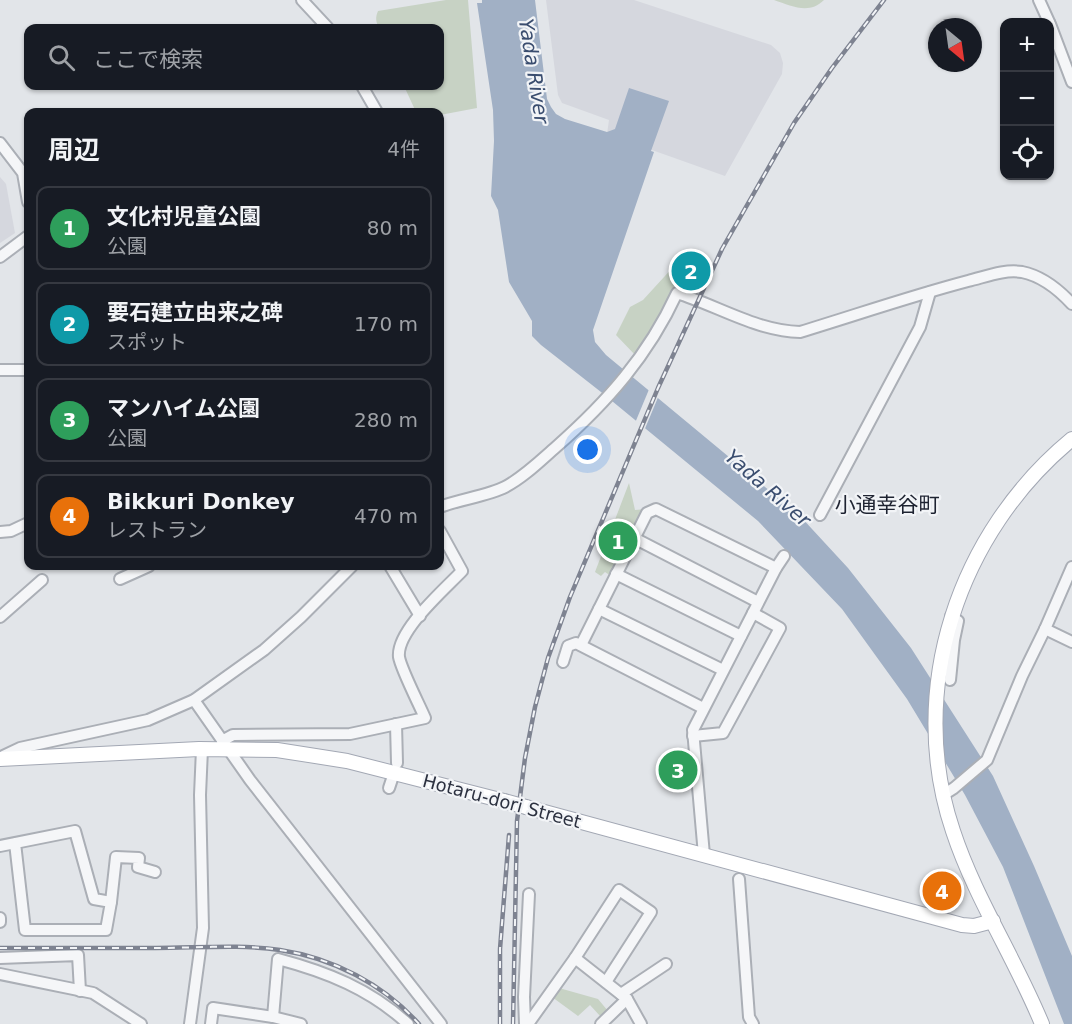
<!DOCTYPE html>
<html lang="ja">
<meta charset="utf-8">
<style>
:root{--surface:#171b24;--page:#242831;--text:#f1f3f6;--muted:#9ea1a6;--line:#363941;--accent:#1a73e8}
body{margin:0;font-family:"DejaVu Sans","Noto Sans JP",sans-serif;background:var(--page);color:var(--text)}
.controls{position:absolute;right:18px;top:18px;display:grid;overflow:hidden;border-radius:12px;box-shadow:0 2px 4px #0004}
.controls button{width:54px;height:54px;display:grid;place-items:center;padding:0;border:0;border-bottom:2px solid var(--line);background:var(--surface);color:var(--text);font:30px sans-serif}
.compass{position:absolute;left:928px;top:18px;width:54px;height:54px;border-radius:50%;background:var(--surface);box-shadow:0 2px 4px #0004;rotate:151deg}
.you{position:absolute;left:588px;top:450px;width:21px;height:21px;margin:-15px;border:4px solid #fff;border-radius:50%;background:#1a73e8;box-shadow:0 0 0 9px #1a73e833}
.badge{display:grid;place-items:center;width:39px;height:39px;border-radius:50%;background:var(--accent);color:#fff;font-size:20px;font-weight:700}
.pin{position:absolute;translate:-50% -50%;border:3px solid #fff;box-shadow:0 2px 6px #0006}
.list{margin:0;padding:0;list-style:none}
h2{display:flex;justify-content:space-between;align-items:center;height:78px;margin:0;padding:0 24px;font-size:26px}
h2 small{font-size:20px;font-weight:400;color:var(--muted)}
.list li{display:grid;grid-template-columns:39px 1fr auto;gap:18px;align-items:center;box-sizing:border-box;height:84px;margin:0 12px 12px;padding:0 12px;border:2px solid var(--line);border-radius:12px}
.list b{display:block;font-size:22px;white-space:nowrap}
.list p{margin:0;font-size:20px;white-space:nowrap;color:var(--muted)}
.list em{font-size:20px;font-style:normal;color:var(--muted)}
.icon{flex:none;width:33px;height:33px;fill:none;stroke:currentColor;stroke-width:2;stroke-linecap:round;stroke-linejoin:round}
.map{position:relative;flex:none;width:1072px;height:1024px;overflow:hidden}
.search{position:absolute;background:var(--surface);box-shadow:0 2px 4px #0004;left:24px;top:24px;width:420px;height:66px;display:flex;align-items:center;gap:15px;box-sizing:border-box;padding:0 21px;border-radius:12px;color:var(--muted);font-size:22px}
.panel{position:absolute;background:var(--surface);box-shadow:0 2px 4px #0004;left:24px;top:108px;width:420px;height:462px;border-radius:12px}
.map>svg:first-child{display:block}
.built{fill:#d5d7de}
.green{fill:#c7d2c4}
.water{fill:#a1b0c5}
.pier{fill:#e2e5e9}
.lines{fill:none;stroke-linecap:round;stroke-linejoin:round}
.minor-casing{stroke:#abafb6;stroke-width:14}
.major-casing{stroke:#a3a8b4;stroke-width:16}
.minor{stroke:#f5f6f8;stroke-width:10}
.major{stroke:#fff;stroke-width:14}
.rail-casing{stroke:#7e8391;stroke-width:4.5}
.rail{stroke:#f2f4f7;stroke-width:2;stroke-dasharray:7;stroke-linecap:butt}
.major-bridge-casing{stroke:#a3a8b4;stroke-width:16;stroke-linecap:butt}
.major-bridge{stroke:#fff;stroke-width:14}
.labels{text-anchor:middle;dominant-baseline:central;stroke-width:4.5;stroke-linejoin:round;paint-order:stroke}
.street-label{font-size:18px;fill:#2c3140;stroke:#f2f4f7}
.water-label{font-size:20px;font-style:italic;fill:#3a4d6f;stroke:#f2f4f7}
.quarter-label{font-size:21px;fill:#1e2331;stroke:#f2f4f7}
</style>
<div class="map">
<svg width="1072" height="1024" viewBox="0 0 1072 1024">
<rect width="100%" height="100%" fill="#e2e5e9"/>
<g class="built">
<path d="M546,0h88l137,45 9,8 3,10 -1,11 -57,102 -118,-42 2,-14 -47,-17 -4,-8z"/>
<path d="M0,177l6,7 9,49 -15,10z"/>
</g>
<g class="green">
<path d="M446,0h22l9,108 -37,7v-3h-24l-12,-26h36v-58h-61c-3,-6 -4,-10 -1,-17z"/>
<path d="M774,0h50c-15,15 -32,6 -50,0z"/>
<path d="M675,265l-1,28 -37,64 -21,-22 14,-28 13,-7z"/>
<path d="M629,483l6,27 11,-1 -35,67 -6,-4 -4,4 -6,-4z"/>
<path d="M669,757l25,12 -7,14 -25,-12z"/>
<path d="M559,988l39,11 10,12 -7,6 -11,-12 -12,11 -26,-19z"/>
</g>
<path class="water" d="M482,0h53l12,99 4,8 5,7 9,5 42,13 8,-3 14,-41 40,13 -18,50 3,1 -61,178 2,12 11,13 194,161 48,52 63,80 82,128 41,90 38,90v68h-8l-61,-157 -38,-72 -58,-96 -65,-90 -84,-88 -157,-129 -60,-47 -9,-9v-15l-23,-39 -11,-72 -7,-14 3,-55 -1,-31 -16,-107h5z"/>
<path class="pier" d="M650,387l9,8 -15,36 -9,-8z"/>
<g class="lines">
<g class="minor-casing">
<g id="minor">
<path d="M302,0l26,28"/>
<path d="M1039,0l10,22"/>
<path d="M1050,24l22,58"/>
<path d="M362,86l15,26"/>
<path d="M0,143l23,30 5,29"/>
<path d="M0,257l28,-21"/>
<path d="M0,370h28"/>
<path d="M440,507c18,-7 50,-12 65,-20 19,-10 35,-26 51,-40 51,-45 92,-91 121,-154 41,13 80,38 123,39 56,-17 111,-36 168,-51 17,-4 36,-12 54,-9 20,4 37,18 50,32"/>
<path d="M820,515l100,-188 10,-35"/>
<path d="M0,532l11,-1 17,-8"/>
<path d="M634,538l124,64"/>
<path d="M390,566l30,50"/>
<path d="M616,574l125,62"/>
<path d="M120,579l29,-13"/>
<path d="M599,609l124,61"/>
<path d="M0,617l42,-37"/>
<path d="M1045,629l27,13"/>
<path d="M581,645l66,-132 9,-4 120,59"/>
<path d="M563,662l5,-16 8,-3 127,65"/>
<path d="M950,680l4,-40 4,-19 -7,-5"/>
<path d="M194,700l56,80 191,244"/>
<path d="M396,724l1,39"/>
<path d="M693,736l30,-3 57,-105 -27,-15"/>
<path d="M222,741l11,-6 117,-1 75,-16c-6,-14 -24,-49 -26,-61 -3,-26 46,-68 63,-86l-22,-40"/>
<path d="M1,757l19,-9 128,-28 46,-20 70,-50 37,-33 51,-51"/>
<path d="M389,788l3,-9"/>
<path d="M943,795l11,-7 33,-28 35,-84 23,-47 27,-62"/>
<path d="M0,846l75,-15 19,68 17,3 -5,28h-81l-10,-87"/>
<path d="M704,855l-11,-125 83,-162 8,-12"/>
<path d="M739,879l10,138 4,7"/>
<path d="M111,902l5,-45 23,1 -1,9 17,5"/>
<path d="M0,918v4"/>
<path d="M0,958l78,-3 2,36"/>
<path d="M575,958l44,-68 32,22 -45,70"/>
<path d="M0,974l93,19 48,31"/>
<path d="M621,994l45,-30"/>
<path d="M273,1017l28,7"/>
<path d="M190,1024l13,-96 -3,-133 2,-46"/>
<path d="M211,1024l2,-16 60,9 5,-58c49,13 92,30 130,65"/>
<path d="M525,1024l-1,-27 5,-103"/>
<path d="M528,1024l47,-66 52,41 14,25"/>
<path d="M601,1024l26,-25"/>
</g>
</g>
<g class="major-casing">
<g id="major">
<path d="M0,759l199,-10 78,1 70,11 157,40"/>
<path d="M526,807l436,118 12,1 19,-5"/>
<path d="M1042,1024c-27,-66 -67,-126 -89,-193 -48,-142 6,-299 119,-392"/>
</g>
</g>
<use href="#minor" class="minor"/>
<use href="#major" class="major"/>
<g class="rail-casing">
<g id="rail">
<path d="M0,948c52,0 104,0 156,0 40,0 85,-4 124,2 53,8 103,34 139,74"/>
<path d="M500,1024v-75l9,-114"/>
<path d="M513,1024l4,-203 8,-63 10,-51 13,-49 22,-61 88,-209 64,-139 72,-126 38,-55 52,-68"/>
</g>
</g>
<use href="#rail" class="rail"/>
<g class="major-bridge-casing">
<path id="major-bridge" d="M504,801l22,6"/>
</g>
<use href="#major-bridge" class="major-bridge"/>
</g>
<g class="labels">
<g class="street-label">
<text transform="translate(502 801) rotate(15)">Hotaru-dori Street</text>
</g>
<g class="water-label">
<text transform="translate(534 71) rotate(81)">Yada River</text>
<text transform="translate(768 488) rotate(41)">Yada River</text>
</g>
<g class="quarter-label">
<text x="887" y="505">小通幸谷町</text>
</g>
</g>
</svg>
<div class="controls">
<button>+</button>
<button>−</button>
<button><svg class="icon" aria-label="locate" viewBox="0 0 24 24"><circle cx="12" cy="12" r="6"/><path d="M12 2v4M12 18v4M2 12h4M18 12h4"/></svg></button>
</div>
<svg class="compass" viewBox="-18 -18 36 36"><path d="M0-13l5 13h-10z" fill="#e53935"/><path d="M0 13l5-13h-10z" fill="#9ea1a6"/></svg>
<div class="you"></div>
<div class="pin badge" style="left:618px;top:541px;background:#2e9e5b">1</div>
<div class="pin badge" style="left:691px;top:271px;background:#0f9aa8">2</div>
<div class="pin badge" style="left:678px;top:770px;background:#2e9e5b">3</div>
<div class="pin badge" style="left:942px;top:891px;background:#e8710a">4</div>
<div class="search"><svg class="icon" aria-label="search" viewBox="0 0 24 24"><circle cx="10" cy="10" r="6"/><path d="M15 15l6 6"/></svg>ここで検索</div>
<section class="panel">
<h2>周辺<small>4件</small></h2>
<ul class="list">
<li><span class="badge" style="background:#2e9e5b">1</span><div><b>文化村児童公園</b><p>公園</p></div><em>80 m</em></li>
<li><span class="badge" style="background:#0f9aa8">2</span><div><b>要石建立由来之碑</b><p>スポット</p></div><em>170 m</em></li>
<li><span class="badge" style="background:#2e9e5b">3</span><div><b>マンハイム公園</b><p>公園</p></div><em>280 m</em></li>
<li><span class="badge" style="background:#e8710a">4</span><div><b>Bikkuri Donkey</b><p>レストラン</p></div><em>470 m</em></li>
</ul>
</section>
</div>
